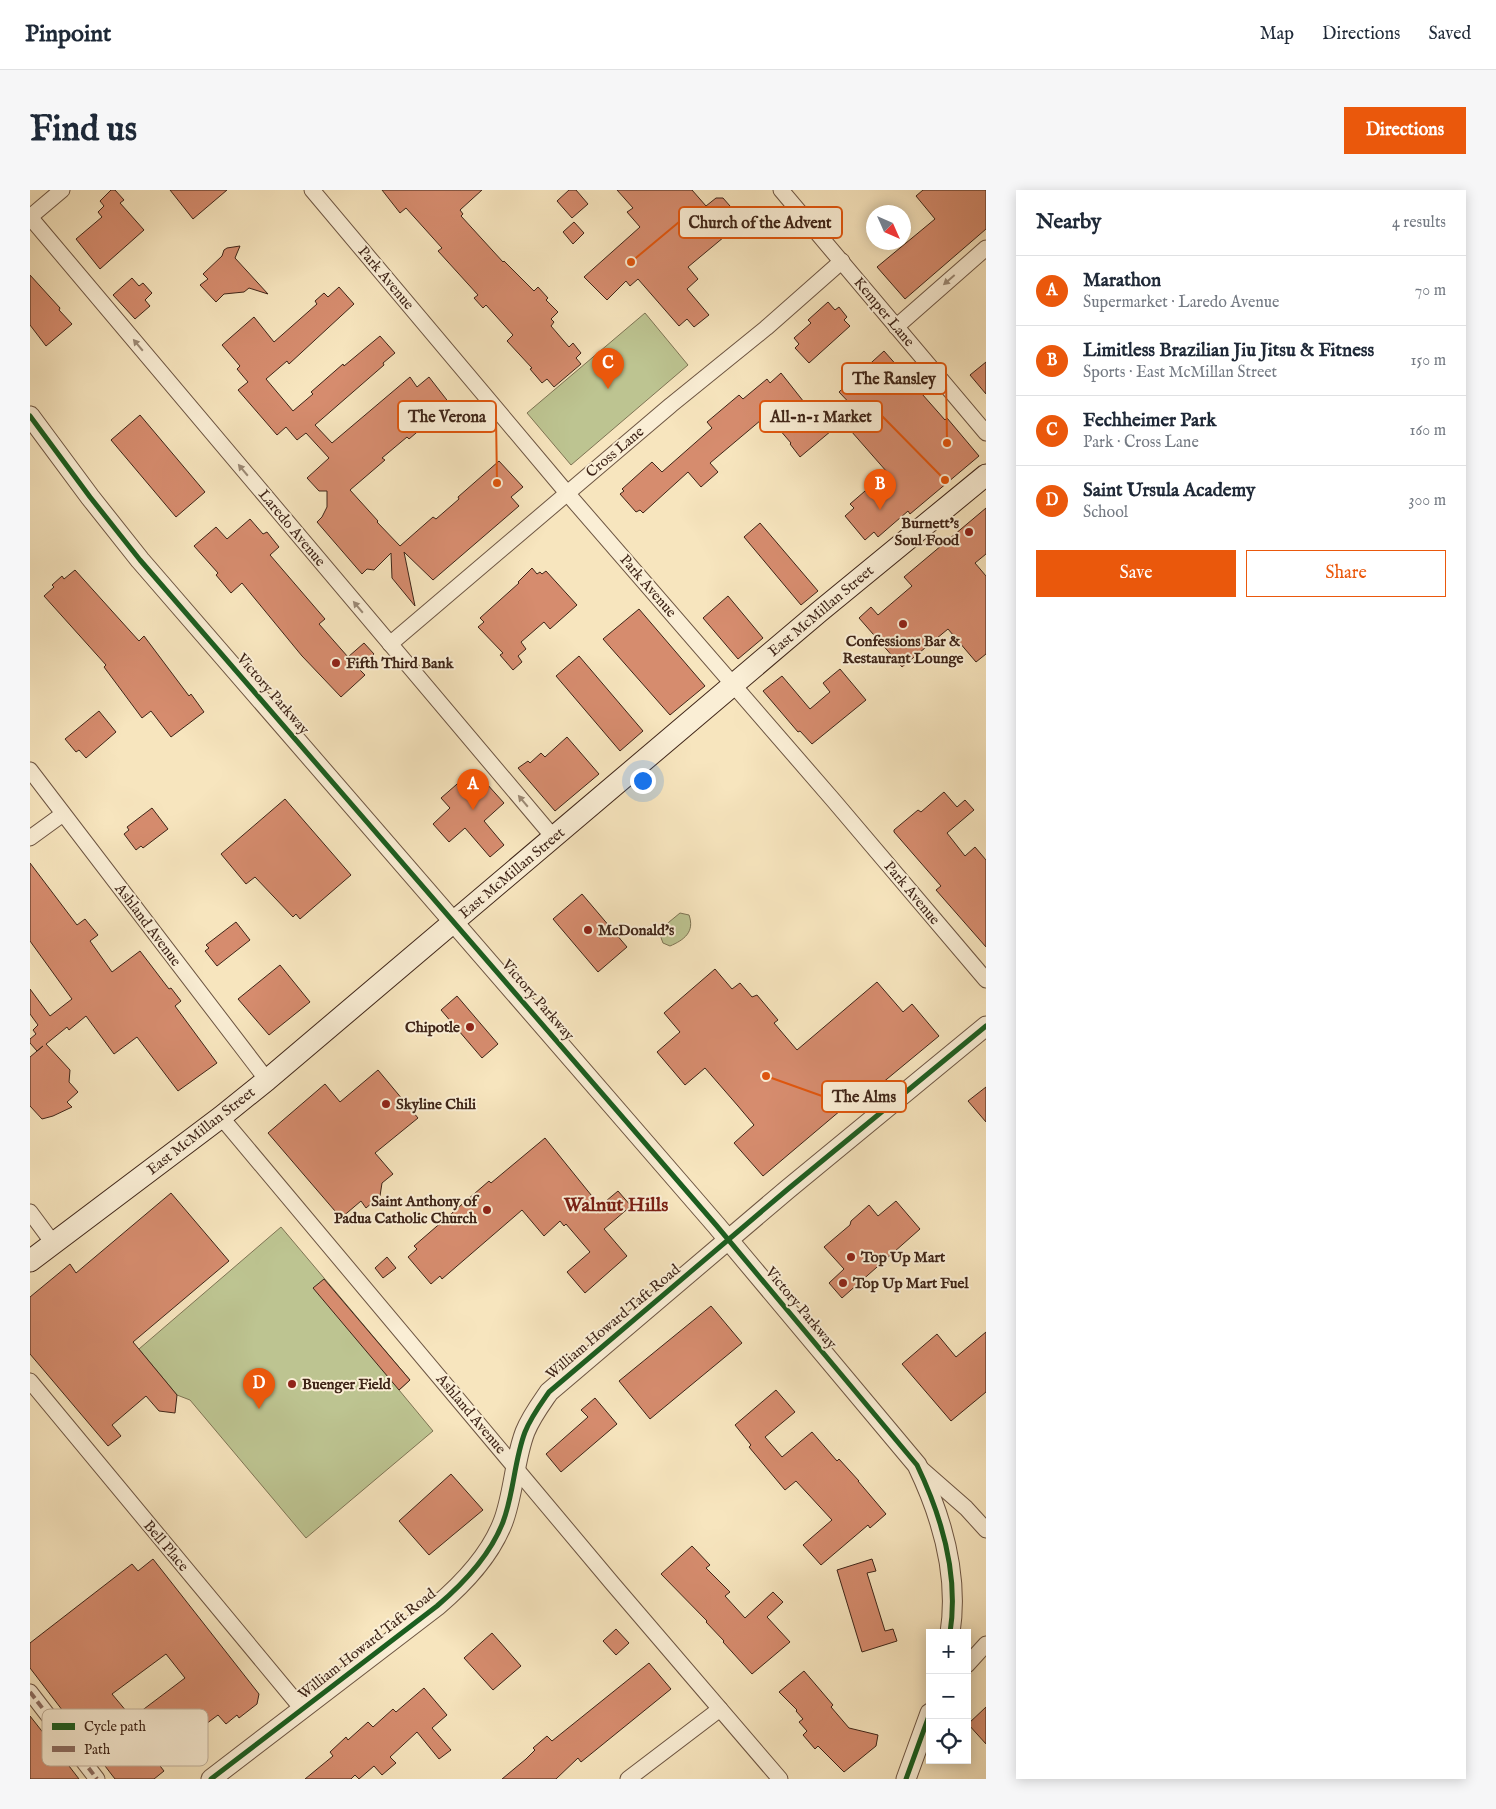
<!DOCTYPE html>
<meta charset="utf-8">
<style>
:root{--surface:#fff;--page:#f6f6f7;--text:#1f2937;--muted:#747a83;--line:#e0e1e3;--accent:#ea580c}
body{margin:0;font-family:"IM FELL English",serif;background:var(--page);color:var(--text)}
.controls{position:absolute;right:15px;bottom:15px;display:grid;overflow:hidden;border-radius:0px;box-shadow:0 2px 12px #0003}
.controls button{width:45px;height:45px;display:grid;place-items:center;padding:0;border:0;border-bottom:1px solid var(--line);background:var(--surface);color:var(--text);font:25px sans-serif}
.compass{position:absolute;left:836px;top:15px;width:45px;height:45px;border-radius:50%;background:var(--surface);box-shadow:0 2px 12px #0003;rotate:135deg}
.you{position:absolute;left:612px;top:590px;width:18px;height:18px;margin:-12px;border:4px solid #fff;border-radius:50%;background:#1a73e8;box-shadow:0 0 0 8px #1a73e833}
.badge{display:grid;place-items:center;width:32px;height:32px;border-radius:50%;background:var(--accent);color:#fff;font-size:16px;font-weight:700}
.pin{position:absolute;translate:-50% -41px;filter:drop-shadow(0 1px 2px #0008)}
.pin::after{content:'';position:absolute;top:26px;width:18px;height:15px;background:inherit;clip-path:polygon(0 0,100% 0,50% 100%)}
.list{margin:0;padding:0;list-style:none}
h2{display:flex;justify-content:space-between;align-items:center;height:65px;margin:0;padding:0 20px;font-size:21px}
h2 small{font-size:16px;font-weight:400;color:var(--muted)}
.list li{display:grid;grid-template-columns:32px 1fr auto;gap:15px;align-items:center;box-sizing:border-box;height:70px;padding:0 20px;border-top:1px solid var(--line)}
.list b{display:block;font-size:19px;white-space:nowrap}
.list p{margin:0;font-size:16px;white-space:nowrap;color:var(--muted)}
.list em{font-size:16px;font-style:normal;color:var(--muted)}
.actions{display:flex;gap:10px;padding:15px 20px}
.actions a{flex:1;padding:11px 0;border:1px solid var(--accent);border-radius:0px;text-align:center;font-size:18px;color:var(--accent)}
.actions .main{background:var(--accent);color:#fff}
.icon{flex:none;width:28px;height:28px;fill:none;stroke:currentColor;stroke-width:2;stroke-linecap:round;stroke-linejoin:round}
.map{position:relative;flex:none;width:956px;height:1589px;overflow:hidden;border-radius:0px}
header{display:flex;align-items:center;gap:30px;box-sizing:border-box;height:70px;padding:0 25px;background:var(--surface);border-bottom:1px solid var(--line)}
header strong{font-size:24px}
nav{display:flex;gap:28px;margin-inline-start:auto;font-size:18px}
.intro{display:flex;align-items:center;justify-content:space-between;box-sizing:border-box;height:120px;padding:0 30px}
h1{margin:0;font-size:35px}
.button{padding:12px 22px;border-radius:0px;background:var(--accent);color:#fff;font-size:18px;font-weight:700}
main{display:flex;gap:30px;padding:0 30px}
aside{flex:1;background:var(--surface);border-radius:0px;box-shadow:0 2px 12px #0003}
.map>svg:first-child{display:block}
.green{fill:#bdc491;stroke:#7e7454}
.building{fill:#d68c6e;stroke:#3f2518;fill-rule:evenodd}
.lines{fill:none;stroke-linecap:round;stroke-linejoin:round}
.minor-casing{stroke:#6d5542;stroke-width:17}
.tertiary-casing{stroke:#6d5542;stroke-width:21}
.secondary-casing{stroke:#3f2518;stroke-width:23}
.minor{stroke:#faeed5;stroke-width:15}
.tertiary{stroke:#faeed5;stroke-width:19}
.secondary{stroke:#faeed5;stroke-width:21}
.quiet{stroke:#8d6e63;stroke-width:4;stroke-dasharray:8 4;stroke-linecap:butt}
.cycleway-casing{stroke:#faeed5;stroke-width:8}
.cycleway{stroke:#1b5e20;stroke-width:5}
.oneway{fill:#9c8a76}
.poi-dot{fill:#8f2418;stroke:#faeed5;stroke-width:2}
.labels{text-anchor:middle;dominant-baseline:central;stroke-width:4;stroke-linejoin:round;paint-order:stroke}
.street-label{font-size:15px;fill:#3f2518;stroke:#faeed5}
.poi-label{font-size:15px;font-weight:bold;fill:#3f2518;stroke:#faeed5;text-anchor:start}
.district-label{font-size:20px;font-weight:bold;fill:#7a1f14;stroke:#faeed5}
.key{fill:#faeed5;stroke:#c2b29c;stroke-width:1}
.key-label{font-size:14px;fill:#3f2518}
.leader{fill:none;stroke:#e0560d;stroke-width:2}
.callout-dot{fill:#e0560d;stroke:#faeed5;stroke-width:2}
.callout{fill:#faeed5;stroke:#e0560d;stroke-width:2}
.callout-label{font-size:16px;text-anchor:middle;font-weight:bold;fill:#3f2518}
</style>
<header>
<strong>Pinpoint</strong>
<nav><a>Map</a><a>Directions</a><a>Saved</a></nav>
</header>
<div class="intro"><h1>Find us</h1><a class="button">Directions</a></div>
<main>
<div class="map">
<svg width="956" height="1589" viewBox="0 0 956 1589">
<rect width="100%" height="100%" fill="#f7e5be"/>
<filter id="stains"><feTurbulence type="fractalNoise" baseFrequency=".004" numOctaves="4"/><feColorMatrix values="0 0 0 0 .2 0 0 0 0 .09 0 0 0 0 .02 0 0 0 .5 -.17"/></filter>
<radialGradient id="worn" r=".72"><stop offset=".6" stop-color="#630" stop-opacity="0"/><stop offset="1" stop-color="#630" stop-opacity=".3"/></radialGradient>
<g class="green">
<path d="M615,123l43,52 -117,100 -44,-52z"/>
<path d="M650,723l9,2c6,17 -5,25 -19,31l-7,-3 -3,-8 3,-8z"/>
<path d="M251,1037l129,153 -11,10 34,41 -127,107 -116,-138 -13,-5 -38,-46z"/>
</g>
<g class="building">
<path d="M81,0h4l9,10 -4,3 24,27 -44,39 -24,-30 26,-22 -4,-5 6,-6 -4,-5z"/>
<path d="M140,0h57l-34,29z"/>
<path d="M352,0h100l-22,20 3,4 -2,2 42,46 1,-1 30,30 4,-4 10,11 -2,2 12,12 -7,7 3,3 -3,4 18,21 4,-4 8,10 -5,5 5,6 -27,23 -7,-8 -5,4 -12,-14 2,-1 -25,-27 6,-6 -27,-30 -3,3 -9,-10 4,-3 -40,-44 4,-3 -36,-40 -6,5z"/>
<path d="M539,0h7l12,14 -16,14 -15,-17z"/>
<path d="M587,0h75l14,16 10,-8h7l7,8 1,4 -7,14 6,8 -42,35 10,12 -11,10 22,26 -15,12 -7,-8 -8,7 -41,-47 -8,7 -4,-5 -19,19 -23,-23 56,-50 -13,-15 6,-4z"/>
<path d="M893,0h63v39l-81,70 -28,-32 58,-48 -19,-23z"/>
<path d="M544,32l10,11 -11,11 -10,-12z"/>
<path d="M210,56l-5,12 33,36 -19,-6 -5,4 -20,2 -8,8 -16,-17 8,-6 -5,-5 19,-18 2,-6 3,-2z"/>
<path d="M0,85l30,33 -1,2 13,14 -26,22 -16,-21z"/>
<path d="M102,88l7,8 4,-3 9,10 -7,7 5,6 -15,13 -22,-24z"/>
<path d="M309,97l15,17 -65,60 -2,-3 -21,18 27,32 20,-17 -2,-2 32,-28 1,2 36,-30 15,17 -12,10 1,2 -69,60 17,18 78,-66 7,10 12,-10 21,27 -41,35 -2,-2 -25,21 3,2 -35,30 28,31 -1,1 23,24 33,-29 3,2 23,-20 -1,-2 41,-36 24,26 -12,10 8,9 -86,74 -29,-28 11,54 -23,-28 -1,-25 -17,17 -7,-1 -5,5 -45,-52 5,-5 5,-10v-16h-8l-12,-13 22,-20 -23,-25 -9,7 -11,-13 -9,8 -39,-45 10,-8 -11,-13 3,-3 -18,-21 32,-28 20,25 43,-38 -2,-3 9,-8 4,4z"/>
<path d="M798,112l7,8 4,-3 8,10 -3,3 6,6 -41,37 -14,-15 4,-4 -5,-6 17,-15 -3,-3z"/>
<path d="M854,161l61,69 2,-2 32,38 -69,58 -2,-3 -30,26 -4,-5 -9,8 -20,-24 9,-8 -4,-4 37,-32 -43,-49 13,-12 -18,-19z"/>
<path d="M956,172v32l-16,-19z"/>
<path d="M751,183l38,48 2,-2 10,12 -31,26 -10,-13 1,-1 -24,-28 -57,48 8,9 -17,15 -13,-15 -45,41 -3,-3 -4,2 -16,-18 4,-3 -2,-2 30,-27 10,10 50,-44 -5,-6 32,-27 4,4 24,-20 3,4z"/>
<path d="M110,225l65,77 -29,25 -65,-77z"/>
<path d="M956,318v46l-11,9 11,13v78l-10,8 -28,-33 -46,38 -43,-49 12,-11 7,8 34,-29 -8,-9z"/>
<path d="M220,329l13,15 4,-2 12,15 -9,8 55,64 -6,5 29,33 16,-14 10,11 -16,14 7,7 -24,22 -39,-41 -60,-73 -11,10 -15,-18 2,-2 -24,-27 22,-19 11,12z"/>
<path d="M730,333l58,68 -17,14 -57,-68z"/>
<path d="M502,378l5,6 3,-2 2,2 4,-3 31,34 -27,24 -6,-7 -23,20 5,7 -8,7 4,6 -9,8 -13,-15 3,-2 -25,-26 6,-5 -4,-4 39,-35 -1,-1z"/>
<path d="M45,380l64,71 5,-5 45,60 2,-2 13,18 -33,25 -20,-26 -9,7 -38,-51 2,-2 -62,-69 10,-9 -2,-2 10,-9 2,3z"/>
<path d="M698,406l35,42 -25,21 -35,-41z"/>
<path d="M609,419l66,77 -35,29 -67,-76z"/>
<path d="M549,466l64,75 -23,20 -64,-75z"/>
<path d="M810,479l26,31 -54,44 -12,-13 -2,1 -35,-41 19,-15 28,33 20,-17 -7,-9z"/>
<path d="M69,521l17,21 -30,26 -7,-8 -3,2 -11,-13z"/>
<path d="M537,547l32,37 -44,37 -37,-43 10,-7 2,2 11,-10 4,4z"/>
<path d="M434,588l12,14 10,-9 18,20 -20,18 20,24 -14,12 -25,-29 -16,14 -16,-18 17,-16 -9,-10z"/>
<path d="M914,602l13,15 8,-7 9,10 -27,23 18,23 10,-9 11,13v87l-50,-57 5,-4 -47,-54v-2l24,-20 3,2z"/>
<path d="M255,609l66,76 -51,44 -4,-5 -3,3 -38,-40 -9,7 -25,-30z"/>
<path d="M122,618l16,21 -25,19 -2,-2 -5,4 -12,-16 5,-4 -2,-3z"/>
<path d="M0,673l47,62 8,-6 13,16 -8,6 22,31 28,-21 29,38 2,-1 10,13 -6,5 42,57 -39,28 -41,-54 -23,17 -28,-38 -17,14 -2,-3 -21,17 24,26 -1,12 9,10 -11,10 5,5 -19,9 -11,3 -12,-13v-49l13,-11 -6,5 -7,-8v-4l6,-5 -3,-4 5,-5 -8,-11v-25l20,27 22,-17 -42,-58z"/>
<path d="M552,704l45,53 -29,25 -45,-53z"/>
<path d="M206,732l14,18 -33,26 -12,-15 4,-3 -3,-3z"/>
<path d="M250,775l30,37 -41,33 -31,-36z"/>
<path d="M685,779l17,20 8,-6 12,14 5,-2 21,25 -4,3 23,27 80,-68 26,30 9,-8 27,32 -75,62 -4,-4 -97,82 -29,-33 20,-18 -16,-19 -33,-38 -20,17 -28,-33 23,-20 -16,-19z"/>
<path d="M427,806l41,48 -16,14 -41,-48z"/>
<path d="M348,880l40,48 -43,35 18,21 -11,9 -2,13 -14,12 -5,-7 -20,17 -73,-85 57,-49 15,18z"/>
<path d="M956,897v35l-18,-21z"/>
<path d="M515,948l55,68 18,-15 13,15 -27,23 23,27 -42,37 -18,-21 23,-20 -24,-28 -2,2 -4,-5 -16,15 -22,-26 -80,69 -2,-3 -9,8 -23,-27 9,-8 -3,-3 75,-65 2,2z"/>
<path d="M141,1003l58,68 -96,81 44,53 -2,18 -16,-2 -13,-15 -34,29 9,11 -13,10 -78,-92v-57l40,-33 6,9z"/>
<path d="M866,1011l24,28 -78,69 -13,-15 15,-14 -20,-22 26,-22 1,-4 18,-16 9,11z"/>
<path d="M357,1067l9,11 -13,10 -8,-10z"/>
<path d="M294,1089l86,101 -11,10 -86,-102z"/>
<path d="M681,1116l31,37 -92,76 -31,-38z"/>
<path d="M956,1142v60l-35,29 -49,-57 35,-30 19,23z"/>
<path d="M746,1200l19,22 -30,25 17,20 30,-25 25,29 2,-2 20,22h-1l28,33 -16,14 -2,-3 -47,40 -18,-20 29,-25 -36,-39 -11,9 -36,-43 2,-2 -16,-20z"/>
<path d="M565,1208l22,26 -56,48 -15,-18 42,-37 -7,-7z"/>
<path d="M421,1284l32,36 -54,45 -30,-34z"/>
<path d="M662,1356l18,19 -4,3 24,24 -5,4 20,22 28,-26 10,10 -16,15 23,25 -38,32 -29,-32 1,-1 -18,-19 1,-1 -46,-47z"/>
<path d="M123,1369l106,135 -2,10 -18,14 -2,-3 -11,9 -8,-9 -24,18 2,4 -12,9 -2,-3 -25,19 7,9 -10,8h-39l-85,-111v-25l102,-79 6,7zM136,1464l19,24 -53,40 -20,-24z"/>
<path d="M842,1369l4,12 -9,2 18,58 8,-2 4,12 -35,11 -25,-82z"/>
<path d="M586,1439l13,14 -13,12 -13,-14z"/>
<path d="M462,1443l29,33 -28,24 -29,-32z"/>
<path d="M619,1473l22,26 -90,73 -3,-4 -22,21h-54l24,-20 9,-9 -2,-2 14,-12 5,5z"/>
<path d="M774,1481l29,34 -2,2 18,21 29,7 -2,11 -32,26 -26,-26 -3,3 -12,-14 4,-4 -8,-9 4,-3 -7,-8 1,-1 -18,-18z"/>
<path d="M394,1498l23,27 -15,13 19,22 -12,9 -22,-27 -27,25 6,6 -14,12 -8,-9 -15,13 -4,-4 -4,4h-46l28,-23 -3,-4 16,-15 2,3 20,-18 5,5 20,-18 3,3z"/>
<path d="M956,1517v37l-18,-20z"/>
<path d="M0,1526l26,33 23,30h-49z"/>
</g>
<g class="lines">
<g class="minor-casing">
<g id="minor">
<path d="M282,0l255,303 267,308 152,179"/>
<path d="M751,0l205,243"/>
<path d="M0,27l524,621"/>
<path d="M0,27l32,-27"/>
<path d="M866,137l90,-79"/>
<path d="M360,454l281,-239 95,-77 76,-67"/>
<path d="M0,580l237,310"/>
<path d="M0,648l33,-24"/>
<path d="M191,927l391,466 168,196"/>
<path d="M0,1022l23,31"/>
<path d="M0,1191l273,329"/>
<path d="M888,1276l48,42 20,22"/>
<path d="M937,1475l19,-21"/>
<path d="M0,1502l67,87"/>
<path d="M598,1589l92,-70"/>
</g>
</g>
<g class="tertiary-casing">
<g id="tertiary">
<path d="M0,226l60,81 50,63 576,665 201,240c25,52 42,110 33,168"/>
<path d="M181,1589l226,-173c27,-23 53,-50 66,-84 11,-29 11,-61 22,-90 6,-15 15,-27 24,-40l239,-203 198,-163"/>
<path d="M876,1589l24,-66"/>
</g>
</g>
<g class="secondary-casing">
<path id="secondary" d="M0,1071l191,-144 46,-37 552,-468 167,-137"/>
</g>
<use href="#minor" class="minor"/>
<use href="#tertiary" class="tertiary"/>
<use href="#secondary" class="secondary"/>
<path class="quiet" d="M0,1502l67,87"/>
<g class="cycleway-casing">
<g id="cycleway">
<path d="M0,226l60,81 50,63 576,665 201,240c25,52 42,110 33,168"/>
<path d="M181,1589l226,-173c27,-23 53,-50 66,-84 11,-29 11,-61 22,-90 6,-15 15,-27 24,-40l239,-203 198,-163"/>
<path d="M876,1589l24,-66"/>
</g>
</g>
<use href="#cycleway" class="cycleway"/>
</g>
<defs><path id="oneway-solid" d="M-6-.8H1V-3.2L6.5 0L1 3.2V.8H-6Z" transform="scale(1.25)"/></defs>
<g class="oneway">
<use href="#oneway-solid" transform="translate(919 90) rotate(139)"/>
<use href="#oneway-solid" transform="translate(108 155) rotate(-130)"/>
<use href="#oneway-solid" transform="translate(213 280) rotate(-130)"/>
<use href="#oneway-solid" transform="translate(328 417) rotate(-130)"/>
<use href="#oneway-solid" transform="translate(493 611) rotate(-130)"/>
</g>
<g class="poi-dot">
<circle cx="939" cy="342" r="5"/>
<circle cx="873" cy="434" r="5"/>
<circle cx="306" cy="473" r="5"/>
<circle cx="558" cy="740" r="5"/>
<circle cx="440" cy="837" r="5"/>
<circle cx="356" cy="914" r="5"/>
<circle cx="457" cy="1020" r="5"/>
<circle cx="821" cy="1067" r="5"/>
<circle cx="813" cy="1093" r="5"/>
<circle cx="262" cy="1194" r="5"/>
</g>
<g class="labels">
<g class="street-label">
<text transform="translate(356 88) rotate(50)">Park Avenue</text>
<text transform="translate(854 122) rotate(50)">Kemper Lane</text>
<text transform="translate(585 262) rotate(-40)">Cross Lane</text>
<text transform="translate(262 338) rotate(50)">Laredo Avenue</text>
<text transform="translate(618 396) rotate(49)">Park Avenue</text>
<text transform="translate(791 421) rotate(-40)">East McMillan Street</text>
<text transform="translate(243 504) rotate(49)">Victory Parkway</text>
<text transform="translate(482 683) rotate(-40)">East McMillan Street</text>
<text transform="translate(882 703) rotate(50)">Park Avenue</text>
<text transform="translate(118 735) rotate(53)">Ashland Avenue</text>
<text transform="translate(508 810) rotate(49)">Victory Parkway</text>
<text transform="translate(171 941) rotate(-38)">East McMillan Street</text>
<text transform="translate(771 1118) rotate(50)">Victory Parkway</text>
<text transform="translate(583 1132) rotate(-40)">William Howard Taft Road</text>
<text transform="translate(441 1224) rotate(50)">Ashland Avenue</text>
<text transform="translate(136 1356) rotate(50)">Bell Place</text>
<text transform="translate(337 1454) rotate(-38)">William Howard Taft Road</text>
</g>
<g class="poi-label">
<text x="929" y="333" text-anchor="end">Burnett's<tspan x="929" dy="17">Soul Food</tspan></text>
<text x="873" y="451" text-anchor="middle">Confessions Bar &amp;<tspan x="873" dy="17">Restaurant Lounge</tspan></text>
<text x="316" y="473">Fifth Third Bank</text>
<text x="568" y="740">McDonald's</text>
<text x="430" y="837" text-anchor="end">Chipotle</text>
<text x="366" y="914">Skyline Chili</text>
<text x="447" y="1011" text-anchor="end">Saint Anthony of<tspan x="447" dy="17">Padua Catholic Church</tspan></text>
<text x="831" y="1067">Top Up Mart</text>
<text x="823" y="1093">Top Up Mart Fuel</text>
<text x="272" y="1194">Buenger Field</text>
</g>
<g class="district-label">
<text x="586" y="1015">Walnut Hills</text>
</g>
</g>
<rect x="12" y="1519" width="166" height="57" rx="8" class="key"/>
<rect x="22" y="1533" width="23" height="7" fill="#1b5e20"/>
<rect x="22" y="1556" width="23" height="6" fill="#8d6e63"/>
<g class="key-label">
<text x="54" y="1541">Cycle path</text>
<text x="54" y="1564">Path</text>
</g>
<path class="leader" d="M601 72L649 32M917 253L916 188M915 290L852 226M467 293L466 227M736 886L792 906"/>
<g class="callout-dot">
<circle cx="601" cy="72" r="5"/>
<circle cx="917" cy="253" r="5"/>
<circle cx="915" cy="290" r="5"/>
<circle cx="467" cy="293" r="5"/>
<circle cx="736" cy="886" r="5"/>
</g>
<g class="callout">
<rect x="649" y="17" width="163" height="31" rx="5"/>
<rect x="812" y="173" width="104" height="31" rx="5"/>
<rect x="730" y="211" width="122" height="31" rx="5"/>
<rect x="368" y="211" width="98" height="31" rx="5"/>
<rect x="792" y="891" width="84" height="31" rx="5"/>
</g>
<g class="callout-label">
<text x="730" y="38">Church of the Advent</text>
<text x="864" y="194">The Ransley</text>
<text x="791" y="232">All-n-1 Market</text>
<text x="417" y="232">The Verona</text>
<text x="834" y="912">The Alms</text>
</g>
<rect width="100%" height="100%" filter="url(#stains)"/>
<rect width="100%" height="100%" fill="url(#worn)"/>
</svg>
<div class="controls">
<button>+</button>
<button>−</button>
<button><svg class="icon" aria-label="locate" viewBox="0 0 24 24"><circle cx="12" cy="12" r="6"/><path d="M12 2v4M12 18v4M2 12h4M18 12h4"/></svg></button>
</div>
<svg class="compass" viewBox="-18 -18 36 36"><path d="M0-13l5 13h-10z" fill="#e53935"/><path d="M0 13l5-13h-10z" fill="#747a83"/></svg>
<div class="you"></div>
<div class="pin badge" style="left:443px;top:620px">A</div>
<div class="pin badge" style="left:850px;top:320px">B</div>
<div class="pin badge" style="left:578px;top:199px">C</div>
<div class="pin badge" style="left:229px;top:1219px">D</div>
</div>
<aside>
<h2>Nearby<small>4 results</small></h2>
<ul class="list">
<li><span class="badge">A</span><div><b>Marathon</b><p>Supermarket · Laredo Avenue</p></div><em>70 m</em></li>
<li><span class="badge">B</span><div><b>Limitless Brazilian Jiu Jitsu &amp; Fitness</b><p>Sports · East McMillan Street</p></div><em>150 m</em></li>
<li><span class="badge">C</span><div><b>Fechheimer Park</b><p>Park · Cross Lane</p></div><em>160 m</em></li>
<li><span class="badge">D</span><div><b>Saint Ursula Academy</b><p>School</p></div><em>300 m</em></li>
</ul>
<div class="actions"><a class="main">Save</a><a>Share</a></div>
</aside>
</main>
